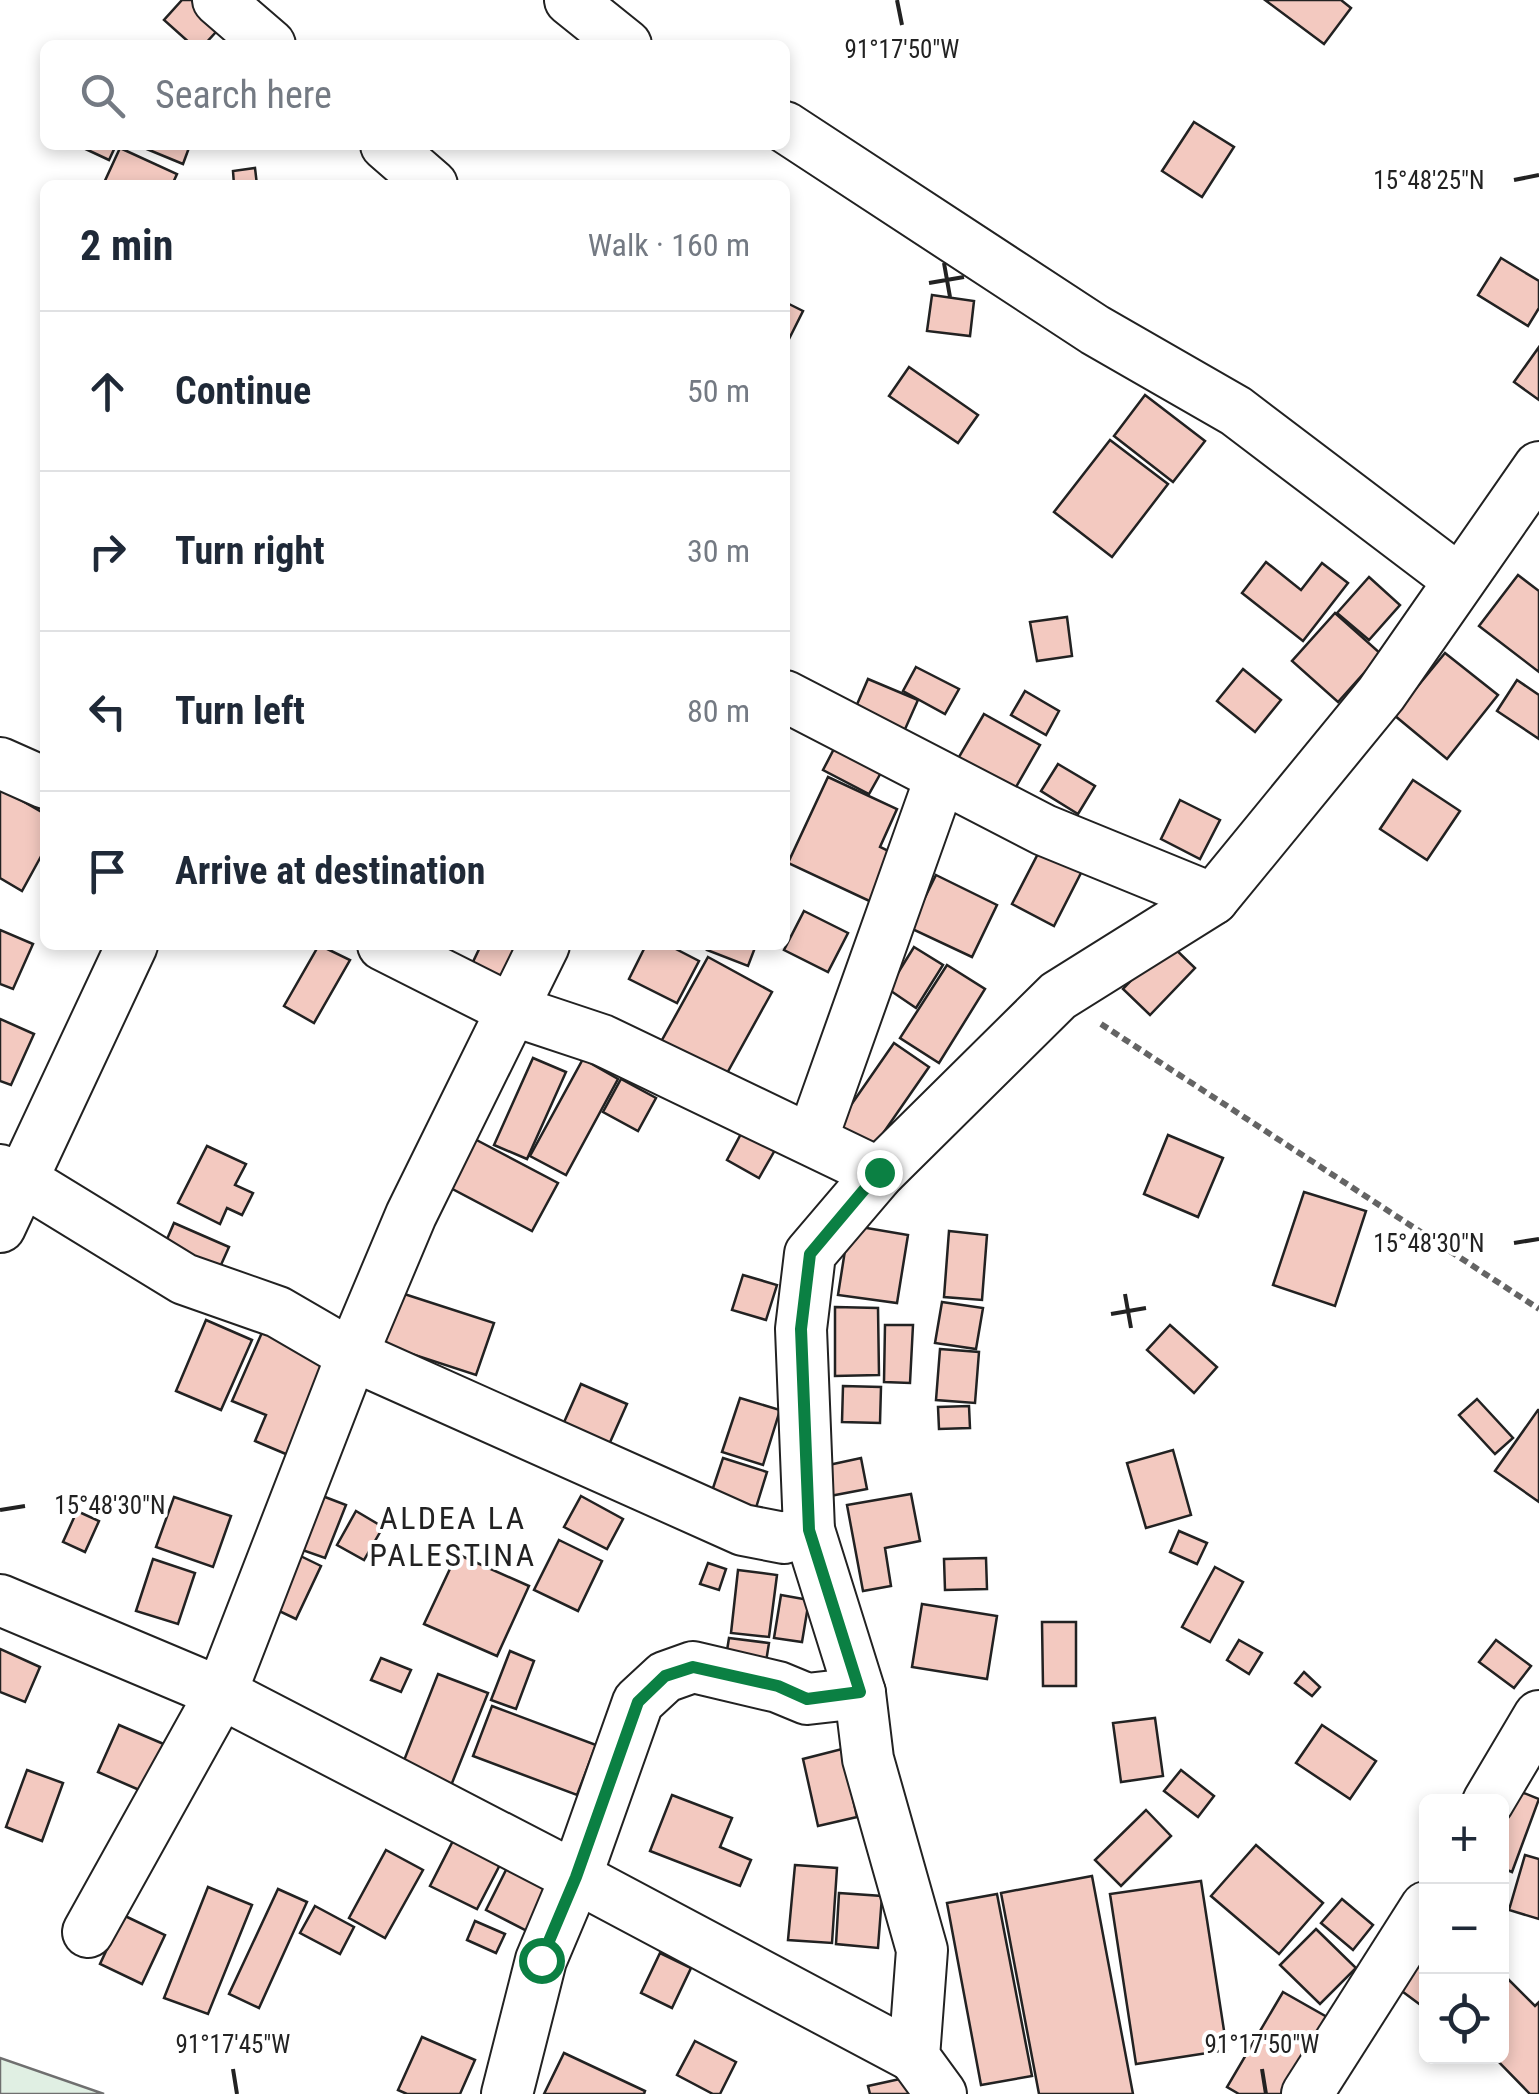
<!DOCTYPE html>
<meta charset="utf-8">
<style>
:root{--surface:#fff;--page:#f6f6f7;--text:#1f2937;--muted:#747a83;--line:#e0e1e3}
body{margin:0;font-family:"Roboto Condensed",sans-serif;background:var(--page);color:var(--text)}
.controls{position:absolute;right:30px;bottom:30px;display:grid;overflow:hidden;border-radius:15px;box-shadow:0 5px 15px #0003}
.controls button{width:90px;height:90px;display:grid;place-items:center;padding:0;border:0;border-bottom:2px solid var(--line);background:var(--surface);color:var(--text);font:50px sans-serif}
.stop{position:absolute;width:30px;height:30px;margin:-22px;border:8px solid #0b8043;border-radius:50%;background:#fff}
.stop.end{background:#0b8043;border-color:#fff;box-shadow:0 2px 10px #0008}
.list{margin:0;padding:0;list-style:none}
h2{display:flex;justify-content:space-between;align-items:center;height:130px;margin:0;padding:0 40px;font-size:42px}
h2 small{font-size:32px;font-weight:400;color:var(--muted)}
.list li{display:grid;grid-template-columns:65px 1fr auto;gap:30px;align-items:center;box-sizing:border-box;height:160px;padding:0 40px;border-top:2px solid var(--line)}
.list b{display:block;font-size:38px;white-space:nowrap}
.list em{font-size:32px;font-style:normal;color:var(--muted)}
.icon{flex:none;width:55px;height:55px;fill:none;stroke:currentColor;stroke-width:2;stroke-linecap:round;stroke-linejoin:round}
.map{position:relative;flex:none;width:1539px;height:2094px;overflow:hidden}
.search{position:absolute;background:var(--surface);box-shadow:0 5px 15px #0003;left:40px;top:40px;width:750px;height:110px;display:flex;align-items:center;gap:25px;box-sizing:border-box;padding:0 35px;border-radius:15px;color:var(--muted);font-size:38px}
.panel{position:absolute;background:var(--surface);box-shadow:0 5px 15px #0003;left:40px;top:180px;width:750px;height:770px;border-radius:15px}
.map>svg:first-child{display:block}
.green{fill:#e0efe3;stroke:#6f6f6f;stroke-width:2.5}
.building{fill:#f3c9c0;stroke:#222;stroke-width:2.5}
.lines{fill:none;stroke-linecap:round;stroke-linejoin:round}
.minor-casing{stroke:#222;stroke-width:54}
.path{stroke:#646464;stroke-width:6;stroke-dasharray:8 5;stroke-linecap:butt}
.minor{stroke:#fff;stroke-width:50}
.route{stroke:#0b8043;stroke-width:12}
.ticks{fill:none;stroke:#222;stroke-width:4}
.labels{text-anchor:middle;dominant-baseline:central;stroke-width:8;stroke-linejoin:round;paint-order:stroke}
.quarter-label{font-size:32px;letter-spacing:2.5px;fill:#222;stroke:#fff}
.ticks-label{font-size:25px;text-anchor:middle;fill:#222;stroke:#fff;stroke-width:8;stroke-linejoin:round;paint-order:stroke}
</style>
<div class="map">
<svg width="1539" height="2094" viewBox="0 0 1539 2094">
<rect width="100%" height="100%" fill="#fff"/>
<path class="green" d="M0,2058l104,36h-104z"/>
<g class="building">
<path d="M182,0h20l24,21 -22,24h-12l-28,-25z"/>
<path d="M1265,0h76l10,8 -27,36z"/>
<path d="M1194,122l40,25 -32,50 -40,-26z"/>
<path d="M77,145h39l-7,15z"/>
<path d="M137,145h53l-7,19z"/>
<path d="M120,148l57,26 -5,11h-69z"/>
<path d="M255,168l2,17h-23l-1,-14z"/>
<path d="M1501,258l38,23v27l-11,18 -50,-31z"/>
<path d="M932,295l42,6 -4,35 -43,-5z"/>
<path d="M785,302l18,9 -18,36z"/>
<path d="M1539,347v53l-25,-18z"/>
<path d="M909,367l69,48 -20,28 -69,-47z"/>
<path d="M1145,395l60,46 -32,41 -59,-46z"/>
<path d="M1110,440l58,44 -56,73 -58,-45z"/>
<path d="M1266,562l35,28 21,-27 26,20 -45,58 -61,-48z"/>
<path d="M1518,575l21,16v81l-60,-46z"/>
<path d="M1369,577l31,28 -31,35 -32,-27z"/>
<path d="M1335,613l46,41 -43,48 -46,-41z"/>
<path d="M1067,617l5,39 -35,5 -7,-39z"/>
<path d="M1445,653l53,42 -51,64 -53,-44z"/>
<path d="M916,667l43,22 -14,25 -42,-23z"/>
<path d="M1243,669l38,31 -26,32 -38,-31z"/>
<path d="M868,679l50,21 -16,36 -50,-20z"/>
<path d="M1517,680l22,15v44l-42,-28z"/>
<path d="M1025,691l34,20 -13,24 -35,-20z"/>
<path d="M984,714l56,31 -32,56 -56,-32z"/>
<path d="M836,745l47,24 -14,25 -46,-24z"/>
<path d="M1058,764l37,22 -17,28 -37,-23z"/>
<path d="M828,777l69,32 -17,38 21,10 -23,48 -90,-42z"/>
<path d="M1413,780l47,31 -33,49 -47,-31z"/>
<path d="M0,788l45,26v35l-23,42 -22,-13z"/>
<path d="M1180,800l40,20 -20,39 -39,-20z"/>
<path d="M1042,846l42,21 -30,59 -42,-22z"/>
<path d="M936,875l61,30 -25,52 -62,-29z"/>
<path d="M804,911l44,22 -20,39 -44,-22z"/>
<path d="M0,930l33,14 -20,45 -13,-5z"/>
<path d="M1168,942l27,26 -45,47 -27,-26z"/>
<path d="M319,945l31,15 -36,63 -30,-17z"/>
<path d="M481,945h42l-17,35 -34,-16z"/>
<path d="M646,945h22l31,16 -22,42 -48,-24z"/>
<path d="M709,945h47l-8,21 -41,-16z"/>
<path d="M914,947l29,18 -27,43 -28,-19z"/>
<path d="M708,957l64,35 -51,92 -64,-35z"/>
<path d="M947,965l38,24 -46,74 -39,-25z"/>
<path d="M0,1019l34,15 -23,51 -11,-4z"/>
<path d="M894,1043l35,24 -61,88 -35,-24z"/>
<path d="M533,1058l33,14 -39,87 -33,-14z"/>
<path d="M583,1059l35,20 -52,96 -36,-19z"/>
<path d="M621,1079l35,19 -18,33 -35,-19z"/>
<path d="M742,1132l33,18 -16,28 -32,-18z"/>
<path d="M1168,1135l55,23 -25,59 -54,-23z"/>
<path d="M469,1136l89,47 -26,48 -89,-47z"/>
<path d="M207,1146l39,18 -11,21 18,8 -11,22 -15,-7 -7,16 -42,-21z"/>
<path d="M1304,1192l62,19 -31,95 -62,-21z"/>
<path d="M174,1223l55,24 -13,29 -55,-23z"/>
<path d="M849,1225l59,10 -11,68 -59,-8z"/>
<path d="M949,1231l38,4 -5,65 -38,-3z"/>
<path d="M743,1275l34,10 -11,35 -34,-10z"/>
<path d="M395,1291l99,32 -18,52 -98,-32z"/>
<path d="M942,1302l41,6 -7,41 -41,-6z"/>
<path d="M835,1307l43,1 1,67 -44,1z"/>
<path d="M206,1320l46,20 -31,70 -45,-19z"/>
<path d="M885,1325h28l-3,58 -26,-1z"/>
<path d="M1170,1325l47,42 -23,26 -47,-43z"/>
<path d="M264,1328l72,30 -43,99 -38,-16 11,-26 -34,-14z"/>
<path d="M940,1349l39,3 -4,51 -39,-3z"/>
<path d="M581,1384l46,20 -20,45 -46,-20z"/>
<path d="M843,1386l38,1 -1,36 -38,-1z"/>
<path d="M740,1398l40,12 -17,55 -41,-13z"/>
<path d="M1477,1399l36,39 -18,16 -36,-39z"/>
<path d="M969,1406l1,22 -31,1 -1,-22z"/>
<path d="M1538,1410h1v92l-44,-31z"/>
<path d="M1173,1450l18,65 -45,13 -19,-65z"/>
<path d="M723,1458l44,14 -12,39 -45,-14z"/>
<path d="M861,1458l6,31 -37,7 -6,-30z"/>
<path d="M312,1492l34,13 -21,53 -34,-12z"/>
<path d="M911,1494l9,47 -35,7 6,38 -28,5 -16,-86z"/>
<path d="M581,1496l42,23 -16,30 -43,-22z"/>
<path d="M174,1497l57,19 -18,51 -57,-20z"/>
<path d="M77,1511l22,10 -14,31 -22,-10z"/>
<path d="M356,1511l27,16 -19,33 -27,-15z"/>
<path d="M1179,1531l28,12 -10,21 -27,-12z"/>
<path d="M559,1540l43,21 -24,50 -44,-21z"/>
<path d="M284,1548l37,18 -25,53 -38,-18z"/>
<path d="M457,1554l72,32 -32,70 -73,-32z"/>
<path d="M986,1558l1,31 -42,1 -1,-31z"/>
<path d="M153,1559l42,14 -17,51 -42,-13z"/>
<path d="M708,1563l18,6 -7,21 -19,-6z"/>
<path d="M1215,1567l28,15 -33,60 -28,-15z"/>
<path d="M738,1570l39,5 -8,62 -38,-4z"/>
<path d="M781,1595l28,5 -7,42 -28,-4z"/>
<path d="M922,1604l75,12 -10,63 -75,-12z"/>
<path d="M1042,1622h34v64h-33z"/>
<path d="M729,1638l40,5 -4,25 -40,-5z"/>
<path d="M1239,1640l23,13 -13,21 -22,-14z"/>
<path d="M1496,1640l35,26 -17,22 -35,-26z"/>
<path d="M0,1649l40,18 -15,35 -25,-10z"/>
<path d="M510,1651l24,10 -18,48 -25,-9z"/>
<path d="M381,1658l30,12 -10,22 -30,-12z"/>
<path d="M1304,1672l16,15 -8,9 -17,-13z"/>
<path d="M438,1674l50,19 -38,95 -49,-20z"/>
<path d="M492,1706l104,39 -19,50 -104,-39z"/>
<path d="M1155,1718l8,58 -42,6 -8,-59z"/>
<path d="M119,1725l47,20 -22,47 -46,-20z"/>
<path d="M1322,1725l54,36 -26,38 -54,-36z"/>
<path d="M842,1749l15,68 -39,9 -15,-67z"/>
<path d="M27,1770l36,13 -21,58 -36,-14z"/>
<path d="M1181,1770l33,26 -16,21 -34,-26z"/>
<path d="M1509,1787l30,12 -27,73 -10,-4v-64z"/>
<path d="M672,1795l60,23 -12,29 31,13 -11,26 -90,-35z"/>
<path d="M1146,1810l25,26 -50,50 -26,-26z"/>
<path d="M457,1833l47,24 -27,52 -47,-23z"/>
<path d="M1256,1845l67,58 -44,51 -68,-58z"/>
<path d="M386,1850l37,20 -38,68 -36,-20z"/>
<path d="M1525,1855l14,4v60l-30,-9z"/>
<path d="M795,1865l42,3 -5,75 -44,-3z"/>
<path d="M507,1868l48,24 -22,42 -47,-24z"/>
<path d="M1092,1876l41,218h-94l-38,-201z"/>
<path d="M1201,1881l26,169 -91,14 -26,-170z"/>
<path d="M208,1887l44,18 -44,109 -44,-16z"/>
<path d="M278,1889l29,13 -48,106 -30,-14z"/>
<path d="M839,1893l43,3 -4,52 -42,-4z"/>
<path d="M997,1894l35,182 -51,9 -34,-182z"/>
<path d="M1342,1899l31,26 -20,25 -32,-27z"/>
<path d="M315,1906l39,21 -14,27 -40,-21z"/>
<path d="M123,1915l42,20 -23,49 -42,-20z"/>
<path d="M475,1921l30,13 -9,19 -29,-13z"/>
<path d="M1316,1929l40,39 -36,36 -40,-39z"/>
<path d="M1426,1945v64l-31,-23z"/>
<path d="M660,1953l31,15 -19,40 -31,-15z"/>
<path d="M1504,1975l31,31 4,-4v92h-9l-37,-38h9z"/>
<path d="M1283,1992l51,29 -43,73h-52l-12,-7z"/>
<path d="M422,2037l53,23 -15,34h-53l-9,-4z"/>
<path d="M695,2041l41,21 -16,32h-7l-36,-19z"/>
<path d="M564,2053l81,38 -1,3h-100z"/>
<path d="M909,2077l4,17h-43l-2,-8z"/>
</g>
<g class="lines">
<g class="minor-casing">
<g id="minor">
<path d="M218,0l52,45"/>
<path d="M570,0l56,45"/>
<path d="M785,127l310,203 141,81 223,169"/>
<path d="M386,145l46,40"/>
<path d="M785,696l259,134 169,69"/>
<path d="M0,763l45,20"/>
<path d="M383,945l129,65 90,30 277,133"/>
<path d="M812,1139l128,-360"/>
<path d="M0,1170l24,11 160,98 94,33 74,43 391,175 41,8 25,-8"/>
<path d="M0,1227l132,-282"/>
<path d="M0,1600l221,93 355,184 338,180"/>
<path d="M1488,1802l51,-86"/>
<path d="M88,1932l133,-239 131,-338 59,-140 133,-270"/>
<path d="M507,2094l34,-134 35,-83 62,-175 27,-25 28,-10 85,20 29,12 53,-6"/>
<path d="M941,2094l-27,-37 8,-107 -54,-191 -8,-66 -51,-163 -8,-201 9,-75 69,-81 179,-177 155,-97 168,-205 158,-227"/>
<path d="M1307,2094l119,-187"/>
</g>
</g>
<path class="path" d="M1101,1024l438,285"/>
<use href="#minor" class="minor"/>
</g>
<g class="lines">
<path class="route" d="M541,1960l35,-83 62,-175 27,-26 28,-9 85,19 29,13 53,-7 -51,-162 -8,-201 9,-75 69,-82"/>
</g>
<path class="ticks" d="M897,0l5,25M1514,180l25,-5M944,263l6,34M929,283l35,-6M1514,1243l25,-4M1125,1294l6,34M1111,1314l35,-6M0,1510l25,-4M233,2069l4,25M1262,2069l4,25"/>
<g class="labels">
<g class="quarter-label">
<text x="453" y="1518">ALDEA LA<tspan x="453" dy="37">PALESTINA</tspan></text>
</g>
</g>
<g class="ticks-label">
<text x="902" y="58">91°17'50"W</text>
<text x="1429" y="189">15°48'25"N</text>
<text x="1429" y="1252">15°48'30"N</text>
<text x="110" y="1514">15°48'30"N</text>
<text x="233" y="2053">91°17'45"W</text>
<text x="1262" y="2053">91°17'50"W</text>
</g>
</svg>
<div class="controls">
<button>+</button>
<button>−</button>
<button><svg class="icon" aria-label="locate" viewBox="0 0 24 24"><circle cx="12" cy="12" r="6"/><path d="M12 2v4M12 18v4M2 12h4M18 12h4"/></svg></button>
</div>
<div class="stop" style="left:541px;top:1960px"></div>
<div class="stop end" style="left:879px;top:1172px"></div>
<div class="search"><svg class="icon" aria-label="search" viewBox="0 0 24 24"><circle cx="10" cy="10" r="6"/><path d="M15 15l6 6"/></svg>Search here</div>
<section class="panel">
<h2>2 min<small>Walk · 160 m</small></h2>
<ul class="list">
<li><svg class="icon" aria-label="ahead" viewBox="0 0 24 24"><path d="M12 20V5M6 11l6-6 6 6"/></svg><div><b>Continue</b></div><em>50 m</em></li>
<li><svg class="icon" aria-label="right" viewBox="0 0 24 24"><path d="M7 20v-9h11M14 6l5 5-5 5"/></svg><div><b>Turn right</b></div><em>30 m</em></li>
<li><svg class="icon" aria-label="left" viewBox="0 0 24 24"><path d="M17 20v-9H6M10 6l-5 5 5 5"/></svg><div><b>Turn left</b></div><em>80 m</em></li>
<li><svg class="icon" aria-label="arrive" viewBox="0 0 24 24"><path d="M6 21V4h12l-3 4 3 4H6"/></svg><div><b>Arrive at destination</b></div></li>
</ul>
</section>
</div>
